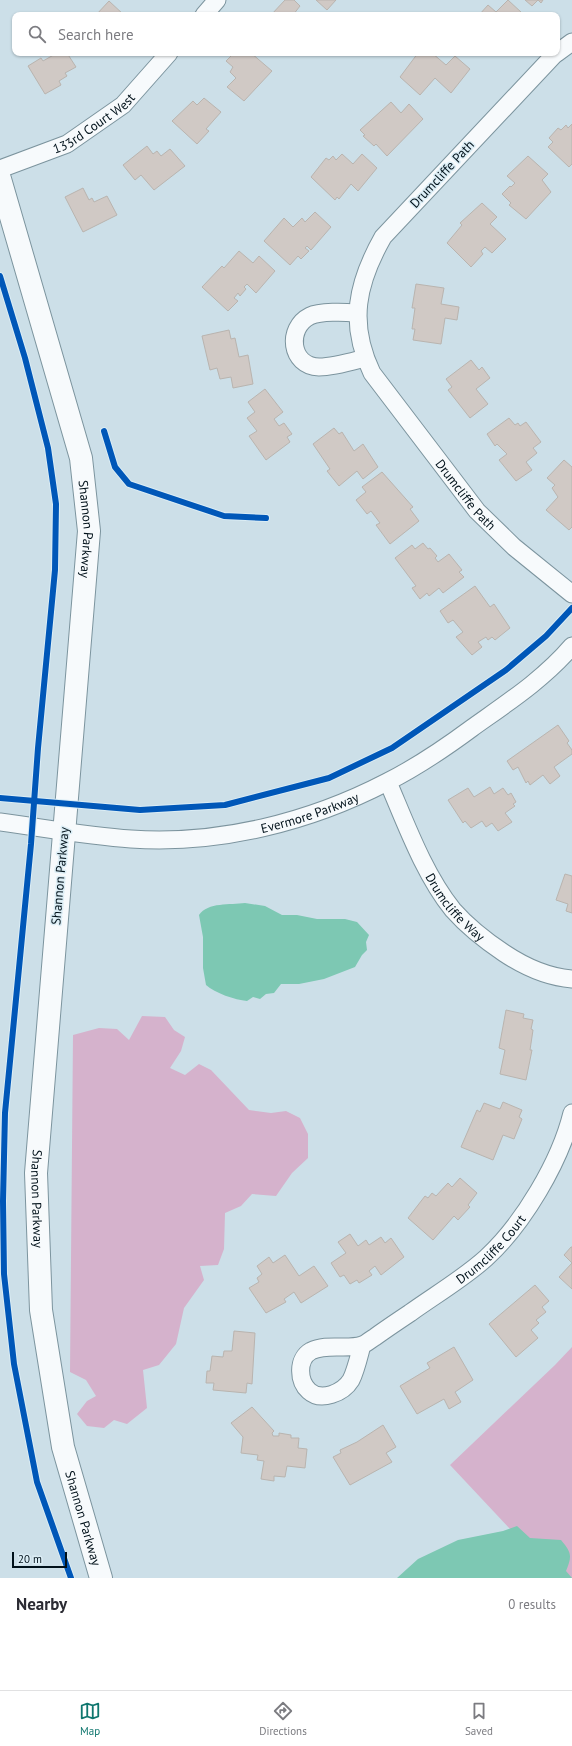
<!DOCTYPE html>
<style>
:root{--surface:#fff;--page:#f7f7f7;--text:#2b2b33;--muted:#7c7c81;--line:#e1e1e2;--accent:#0f766e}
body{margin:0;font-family:"PT Sans",sans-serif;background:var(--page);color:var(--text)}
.scale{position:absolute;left:12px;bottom:10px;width:55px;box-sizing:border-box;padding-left:4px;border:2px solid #00111a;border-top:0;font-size:11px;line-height:14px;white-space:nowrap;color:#00111a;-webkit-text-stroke:3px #dbedf5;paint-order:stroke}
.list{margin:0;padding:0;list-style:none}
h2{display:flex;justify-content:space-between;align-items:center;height:52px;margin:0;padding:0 16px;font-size:17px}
h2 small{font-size:13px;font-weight:400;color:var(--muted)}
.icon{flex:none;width:22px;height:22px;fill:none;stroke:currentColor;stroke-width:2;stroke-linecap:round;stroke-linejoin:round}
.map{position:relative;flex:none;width:572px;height:1578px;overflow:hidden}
.search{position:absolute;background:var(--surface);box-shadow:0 1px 3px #0004;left:12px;right:12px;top:12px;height:44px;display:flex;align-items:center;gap:10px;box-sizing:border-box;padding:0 14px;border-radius:8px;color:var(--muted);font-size:15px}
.sheet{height:112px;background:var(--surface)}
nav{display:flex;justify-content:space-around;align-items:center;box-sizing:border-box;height:56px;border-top:1px solid var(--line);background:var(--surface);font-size:11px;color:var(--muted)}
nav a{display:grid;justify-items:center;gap:2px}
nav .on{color:var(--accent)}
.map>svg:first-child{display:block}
.forest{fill:#d5b2cc}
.water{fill:#7dc8b3}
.building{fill:#d0c9c5;stroke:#b9b4af}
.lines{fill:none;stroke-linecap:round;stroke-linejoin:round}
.minor-casing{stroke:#7c949e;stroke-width:19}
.tertiary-casing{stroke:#7c949e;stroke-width:24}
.minor{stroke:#f7fafc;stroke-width:17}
.tertiary{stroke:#f7fafc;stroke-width:22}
.cycleway-casing{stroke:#dbedf5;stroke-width:8}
.cycleway{stroke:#0057b8;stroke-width:6}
.labels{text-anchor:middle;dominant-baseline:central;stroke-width:3;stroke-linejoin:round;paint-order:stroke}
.street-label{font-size:13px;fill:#00111a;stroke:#dbedf5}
</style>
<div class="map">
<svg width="572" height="1578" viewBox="0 0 572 1578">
<rect width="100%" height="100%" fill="#ccdfe8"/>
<g class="forest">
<path d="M142,1016l23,1 9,13 11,7 -4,14 -11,17 15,7 14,-11 12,6 38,40 22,3 15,-2 14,7 8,16v24l-16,15 -16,23 -24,-2 -11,12 -16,7 -1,36 -6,16 -18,1 4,14 -20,28 -8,36 -17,21 -16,5 4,38 -20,16 -13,-4 -10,8 -17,-2 -10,-12 10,-13 9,-5 -10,-16 -16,-8 3,-337 26,-7 18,1 12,11z"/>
<path d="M572,1347v231h-16l-106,-113 105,-100z"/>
</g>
<g class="water">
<path d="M245,903l20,3 17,9h15l20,4h28l12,3 12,13 -3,7 1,8 -5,5 -7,12 -31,12 -25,5h-18l-7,9 -8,1 -6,5 -7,-2 -6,4c-12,-1 -32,-8 -41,-16l-3,-17v-31l-4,-22c9,-13 31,-10 46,-12z"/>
<path d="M517,1526l13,12 31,2c11,13 11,16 5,31l6,7h-175l21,-19 40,-19 45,-9z"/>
</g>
<g class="building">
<path d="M285,0h9l6,6 -7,9h-22z"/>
<path d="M316,0h20l-9,10z"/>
<path d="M508,0l14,13 -2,2h-41l9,-10 8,7z"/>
<path d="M525,0h18l-2,3 -3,-3 -6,6z"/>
<path d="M109,1l15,14h-28z"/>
<path d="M57,53h10l9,14 -11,6 2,3 -8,5 2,4 -16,9 -17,-28 13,-8 2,3z"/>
<path d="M234,53h17l21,18 -28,30 -17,-14 9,-9 -6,-6 3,-5 -7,-6z"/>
<path d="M418,53h14l14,12 9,-9 15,13 -19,24 -16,-15 -15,17 -20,-18z"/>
<path d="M204,98l17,14 -15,17 3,2 -12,13 -25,-23 21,-20 4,4z"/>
<path d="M391,102l10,11 8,-9 14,15 -36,37 -11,-12 -2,2 -11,-10 2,-1 -5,-5z"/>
<path d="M572,124v40l-3,3 -21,-20 5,-5 -4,-4 9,-10 3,2 5,-5 2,3z"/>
<path d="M147,146l6,8 4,-3 4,5 9,-7 15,17 -31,24 -13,-15 -6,5 -12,-15z"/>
<path d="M342,154l11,10 9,-10 15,14 -19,23 -7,-7 -12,15 -2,-2 -2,3 -24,-23 15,-19 3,2 4,-4 3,4z"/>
<path d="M528,156l20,18 -6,6 9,12 -25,27 -17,-14 2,-2 -9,-9 8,-8 1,1 4,-4 -8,-7z"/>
<path d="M83,188l6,12 3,-2 2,4 13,-6 10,19 -34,17 -18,-35z"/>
<path d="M482,203l15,14 -7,7 16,15 -14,14 -7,-6 -4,4 2,3 -12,13 -24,-24 15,-18 -2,-2z"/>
<path d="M315,212l16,15 -20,23 -4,-4 -2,2 4,3 -8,8 -3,-3 -8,9 -26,-24 20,-23 9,9 9,-9 3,4z"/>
<path d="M239,251l14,12 6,-7 16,15 -19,22 -9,-9 -3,3 2,2 -6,7 -2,-3 -4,5 4,3 -10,10 -26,-24 20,-21 2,2z"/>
<path d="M416,284l28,4 -3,16 18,3 -2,13 -12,-2 -4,26 -28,-4 2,-11h-3l3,-21h-3z"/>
<path d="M229,330l2,9 4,-1 4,19 9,-2 5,29 -20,4 -2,-11 -11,2 -3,-11 -7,2 -8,-34z"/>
<path d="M471,360l8,10 3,-3 8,11 -14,11 12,15 -18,14 -22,-28 4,-3 -6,-8z"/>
<path d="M265,389l18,23 -9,7 5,7 5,-3 8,11 -5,3 3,5 -24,18 -17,-24 8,-5 -10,-13 8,-6 -7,-10z"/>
<path d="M509,418l6,7 3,-2 2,3 6,-4 15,20 -8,6 4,5 -11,9 6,8 -16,11 -17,-21 8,-6 -10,-10 -2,2 -8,-12z"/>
<path d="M334,428l5,6 3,-2 12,19 9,-7 15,23 -15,12 -6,-8 -18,15 -12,-15 3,-2 -17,-25z"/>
<path d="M564,460l8,7v60l-3,3 -23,-20 12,-13 -6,-9 3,-3 -8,-7z"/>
<path d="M382,472l31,35 -3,2 9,12 -29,23 -14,-19 4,-2 -9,-12 -4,3 -11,-14 10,-8 -4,-5z"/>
<path d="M423,543l5,6 2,-1 7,8 -2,2 3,4 11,-8 13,16 -3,2 5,5 -21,16 -4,-5 -10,8 -2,-3 -7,6 -8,-11 4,-2 -21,-28 17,-13 3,4z"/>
<path d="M475,586l15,21 4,-3 16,24 -15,12 -3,-3 -4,3 -2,-3 -8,5 4,5 -10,8 -16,-18 7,-5 -10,-12 -5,3 -8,-12z"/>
<path d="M558,725l11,16 -2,2 5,7v4l-18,13 6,9 -10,8 -7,-9 -13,10 -2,-4 -2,2 -8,-16 -5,3 -6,-9z"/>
<path d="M490,787l4,7 9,-6 5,7 3,-2 5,9 -3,2 2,2 -10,7 7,9 -14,9 -6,-8 -6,4 -4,-6 -11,7 -6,-7 -2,2 -15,-23 20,-12 6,9z"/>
<path d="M565,874l7,2v37l-6,-2 2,-7 -12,-4z"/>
<path d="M506,1010l18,4 -1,4 10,2 -2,9 2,1 -3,20h2l-6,30 -26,-6 5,-24 -6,-2z"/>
<path d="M503,1102l19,8 -3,7 3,2 -8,20 -11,-4 -10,25 -32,-13 16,-37 3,2 4,-9 16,6z"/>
<path d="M460,1178l17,15 -9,12 2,2 -12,13 -4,-4 -21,24 -25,-22 17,-22 3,2 4,-5 4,3 12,-13 4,4z"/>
<path d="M350,1234l8,12 8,-6 3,5 12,-8 4,6 6,-5 13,19 -23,18 -6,-9 -6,5 3,4 -13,8 -2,-3 -7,4 -6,-9 -4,2 -9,-14 15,-10 -8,-11z"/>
<path d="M571,1247h1v42l-13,-12 13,-14 -8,-8z"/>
<path d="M285,1255l14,21 15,-10 14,20 -27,17 -7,-11 -10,7 2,3 -20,11 -17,-25 10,-6 -2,-4 5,-4 -5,-8 12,-9 4,6z"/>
<path d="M535,1285l14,16 -7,6 4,5 -10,8 3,3 -8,7 7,8 -22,19 -27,-33z"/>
<path d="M234,1331l21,2 -3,51 -5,-1 -1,10 -33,-3 1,-7h-8l1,-12h3l2,-15 11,1 1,-6h8z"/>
<path d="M454,1347l19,33 -18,12 6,10 -12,7 -5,-10 -27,15 -17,-28 30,-18 -3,-5z"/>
<path d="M252,1407l22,24 -2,2 1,3h6v-3l12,2v3h8l-1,10 9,1 -2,19 -18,-2 -2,11 -11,-1v5l-13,-2 3,-18 -7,-1 1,-5 -17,-2 2,-16 -12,-14z"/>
<path d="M383,1425l13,22 -10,6 6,9 -42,23 -17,-28 8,-4 -1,-3 17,-8z"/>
</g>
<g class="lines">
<g class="minor-casing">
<g id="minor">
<path d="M204,15l13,-15"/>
<path id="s1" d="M556,53l-173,184c-26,46 -35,86 -11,136l105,138 37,36 58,47"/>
<path d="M557,53l15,-11"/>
<path id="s2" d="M0,169l67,-25 56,-39 46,-52"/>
<path d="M356,313c-11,-1 -36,-2 -46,3 -24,12 -20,50 9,51 15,0 31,-5 46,-9"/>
<path id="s3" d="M388,782c18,42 36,92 65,128 15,17 33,31 51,43 21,14 43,24 68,26"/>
<path id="s4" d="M0,822c44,6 88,14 131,17 88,6 179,-17 256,-57 30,-15 58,-34 85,-54 35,-25 72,-49 100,-82"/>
<path id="s5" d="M362,1345c-3,11 -6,25 -11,35 -8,13 -30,22 -42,11 -11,-10 -12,-32 2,-40 16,-8 36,-1 51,-6 4,-1 9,-6 13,-8 11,-8 23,-16 35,-24 25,-18 54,-35 76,-55 37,-34 74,-96 86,-145"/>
</g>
</g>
<g class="tertiary-casing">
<g id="tertiary">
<path id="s6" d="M0,179l81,279 8,73 -53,642 5,137 22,137 38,131"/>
</g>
</g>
<use href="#minor" class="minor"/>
<use href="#tertiary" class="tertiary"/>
<g class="cycleway-casing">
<g id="cycleway">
<path d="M0,276l25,82 23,90 8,56 -1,66 -17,178 -7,96 -26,269 -2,88 1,73 10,90 23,118 34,96"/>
<path d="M104,431l11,36 14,17 95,32 42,2"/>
<path d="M0,798l140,12 85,-5 104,-27 63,-30 114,-78 40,-34 26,-28"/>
</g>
</g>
<use href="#cycleway" class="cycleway"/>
</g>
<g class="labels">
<g class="street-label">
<text stroke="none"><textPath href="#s2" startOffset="105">133rd Court West</textPath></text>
<text transform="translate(442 174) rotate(-47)">Drumcliffe Path</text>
<text stroke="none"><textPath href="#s1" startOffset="549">Drumcliffe Path</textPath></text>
<text stroke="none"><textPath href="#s6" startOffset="362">Shannon Parkway</textPath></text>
<text stroke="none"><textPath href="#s4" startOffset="314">Evermore Parkway</textPath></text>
<text transform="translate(60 876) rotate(-85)">Shannon Parkway</text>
<text stroke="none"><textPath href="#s3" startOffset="143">Drumcliffe Way</textPath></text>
<text stroke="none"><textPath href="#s6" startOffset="1034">Shannon Parkway</textPath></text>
<text stroke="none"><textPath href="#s5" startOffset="344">Drumcliffe Court</textPath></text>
<text stroke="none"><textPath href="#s6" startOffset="1358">Shannon Parkway</textPath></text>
</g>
</g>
</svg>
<div class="scale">20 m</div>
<div class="search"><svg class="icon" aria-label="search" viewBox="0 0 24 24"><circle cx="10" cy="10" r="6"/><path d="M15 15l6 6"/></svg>Search here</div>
</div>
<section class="sheet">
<h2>Nearby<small>0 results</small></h2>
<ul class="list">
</ul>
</section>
<nav>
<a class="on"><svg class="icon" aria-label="map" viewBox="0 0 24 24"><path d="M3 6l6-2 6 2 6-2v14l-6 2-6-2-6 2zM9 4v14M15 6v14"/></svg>Map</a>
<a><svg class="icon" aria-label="directions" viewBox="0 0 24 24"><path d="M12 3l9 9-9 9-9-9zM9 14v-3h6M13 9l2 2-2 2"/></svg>Directions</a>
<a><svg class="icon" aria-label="saved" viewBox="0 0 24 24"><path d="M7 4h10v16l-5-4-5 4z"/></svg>Saved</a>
</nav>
